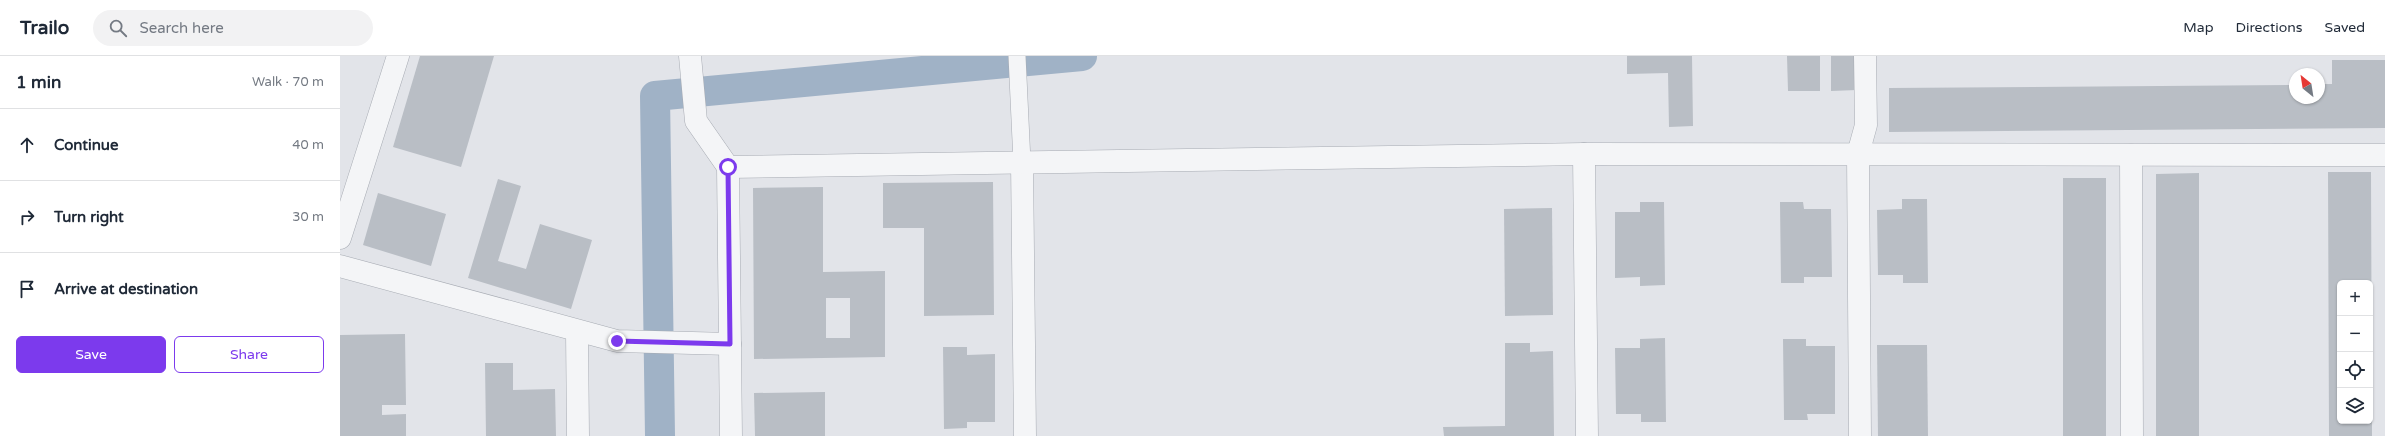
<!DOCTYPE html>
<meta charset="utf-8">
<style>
:root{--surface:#fff;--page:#f2f2f3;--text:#1f2937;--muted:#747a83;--line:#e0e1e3;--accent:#7c3aed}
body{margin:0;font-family:"Varela Round",sans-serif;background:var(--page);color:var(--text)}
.controls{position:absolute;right:12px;bottom:12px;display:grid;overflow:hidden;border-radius:6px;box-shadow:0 1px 3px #0004}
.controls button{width:36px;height:36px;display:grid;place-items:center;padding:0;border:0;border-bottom:1px solid var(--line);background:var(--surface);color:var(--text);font:20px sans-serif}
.compass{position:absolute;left:1949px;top:12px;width:36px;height:36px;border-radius:50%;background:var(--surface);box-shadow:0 1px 3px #0004;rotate:330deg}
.stop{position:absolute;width:12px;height:12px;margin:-9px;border:3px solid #7c3aed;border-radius:50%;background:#fff}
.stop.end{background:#7c3aed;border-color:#fff;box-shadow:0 1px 4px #0008}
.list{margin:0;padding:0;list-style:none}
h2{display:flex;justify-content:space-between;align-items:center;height:52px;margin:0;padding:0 16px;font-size:17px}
h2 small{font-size:13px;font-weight:400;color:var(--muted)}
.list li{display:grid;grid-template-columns:26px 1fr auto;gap:12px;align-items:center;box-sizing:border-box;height:72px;padding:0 16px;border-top:1px solid var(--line)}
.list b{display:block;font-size:15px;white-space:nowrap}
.list em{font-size:13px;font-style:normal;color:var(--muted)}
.actions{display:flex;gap:8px;padding:12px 16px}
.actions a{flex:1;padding:9px 0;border:1px solid var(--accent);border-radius:6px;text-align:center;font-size:14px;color:var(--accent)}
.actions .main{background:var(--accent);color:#fff}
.icon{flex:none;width:22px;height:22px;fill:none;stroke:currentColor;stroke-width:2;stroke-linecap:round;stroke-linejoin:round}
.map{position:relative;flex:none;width:2045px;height:380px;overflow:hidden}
header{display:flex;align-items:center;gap:24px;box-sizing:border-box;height:56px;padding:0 20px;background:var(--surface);border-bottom:1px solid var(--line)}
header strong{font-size:19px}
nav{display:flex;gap:22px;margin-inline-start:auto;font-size:14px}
.search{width:280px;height:36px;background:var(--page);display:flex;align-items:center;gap:10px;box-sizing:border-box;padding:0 14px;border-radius:22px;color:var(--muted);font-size:15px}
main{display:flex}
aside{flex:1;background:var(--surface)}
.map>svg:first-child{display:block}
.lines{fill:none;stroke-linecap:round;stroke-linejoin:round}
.canal{stroke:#a0b2c6;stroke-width:30}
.building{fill:#b9bec5;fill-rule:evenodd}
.service-casing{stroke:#a7abb3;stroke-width:18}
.minor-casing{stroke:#a7abb3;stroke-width:23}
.service{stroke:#f4f5f7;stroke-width:17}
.minor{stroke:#f4f5f7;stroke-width:22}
.route{stroke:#7c3aed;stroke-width:5}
</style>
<header>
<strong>Trailo</strong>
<div class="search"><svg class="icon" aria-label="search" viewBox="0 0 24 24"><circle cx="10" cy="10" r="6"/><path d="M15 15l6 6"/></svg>Search here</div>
<nav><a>Map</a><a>Directions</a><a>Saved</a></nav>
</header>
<main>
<aside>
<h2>1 min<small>Walk · 70 m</small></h2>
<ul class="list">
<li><svg class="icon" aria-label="ahead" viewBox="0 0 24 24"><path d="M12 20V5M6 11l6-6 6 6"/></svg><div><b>Continue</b></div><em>40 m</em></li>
<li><svg class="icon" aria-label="right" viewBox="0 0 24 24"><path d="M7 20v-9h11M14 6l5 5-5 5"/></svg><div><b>Turn right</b></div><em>30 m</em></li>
<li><svg class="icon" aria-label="arrive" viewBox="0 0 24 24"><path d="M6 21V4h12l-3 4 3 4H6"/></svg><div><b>Arrive at destination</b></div></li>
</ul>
<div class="actions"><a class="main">Save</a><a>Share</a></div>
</aside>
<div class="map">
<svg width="2045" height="380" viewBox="0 0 2045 380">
<rect width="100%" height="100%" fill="#e2e4e9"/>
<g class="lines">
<path class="canal" d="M320,380l-5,-340 427,-40"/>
</g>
<g class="building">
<path d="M80,0h74l-33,111 -68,-20z"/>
<path d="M1287,0h65l1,70 -24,1 -1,-54 -41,1z"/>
<path d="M1447,0h33v35h-32z"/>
<path d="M1491,0h26v34l-26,1z"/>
<path d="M1992,4h53v68l-496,4v-44l406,-3v13h24v-14h13z"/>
<path d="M1988,116h43l1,264h-43zM2000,227h30v138h-30z"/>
<path d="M1859,117v263h-43v-262z"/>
<rect x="1723" y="122" width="43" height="258"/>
<path d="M158,123l23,7 -23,75 28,8 14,-45 52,16 -21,69 -103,-31z"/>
<path d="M653,126l1,133 -70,1v-88h-41v-45z"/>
<path d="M483,131v85l62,-1v86l-131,2 -1,-171zM486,242h24v40h-24z"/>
<path d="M38,137l68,21 -15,52 -68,-21z"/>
<path d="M1562,143h25l1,84h-25v-8h-25l-1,-65 25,-1z"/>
<path d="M1300,146h24l1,83 -25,1v-9l-25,1v-66h25z"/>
<path d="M1440,146h23l1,7h27l1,68h-28v6h-23z"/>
<path d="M1212,152l1,107 -48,1 -1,-107z"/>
<path d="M65,278l1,71h-24v10l24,-1v22h-66v-101z"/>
<path d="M1325,282l1,84h-25v-8h-25l-1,-66h25v-9z"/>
<path d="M1443,283h23v7h29v68h-28l1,6h-24z"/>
<path d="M1165,287h25v9l23,-1 1,85h-110l-1,-9 62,-1z"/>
<path d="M1537,289h50l1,91h-50z"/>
<path d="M603,291h24v8l28,-1v68h-28v6l-23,1z"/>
<path d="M145,307h28v27l42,-1 1,47h-70z"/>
<path d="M485,336v44h-70l-1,-43z"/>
</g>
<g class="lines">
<g class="service-casing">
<path id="service" d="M677,0l5,106"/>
</g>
<g class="minor-casing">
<g id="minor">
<path d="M350,0l6,65 32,46 3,269"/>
<path d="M1244,98l3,282"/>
<path d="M1791,99l1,281"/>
<path d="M682,106l3,274"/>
<path d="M388,111l856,-13 801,1"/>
<path d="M0,182l58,-182"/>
<path d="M0,210l277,75 113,3"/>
<path d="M237,275l1,105"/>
<path d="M1520,380l-2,-282 8,-29 -1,-69"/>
</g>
</g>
<use href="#service" class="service"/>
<use href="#minor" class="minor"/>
</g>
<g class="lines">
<path class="route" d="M277,285l113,3 -2,-177"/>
</g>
</svg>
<div class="controls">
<button>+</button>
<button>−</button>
<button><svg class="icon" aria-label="locate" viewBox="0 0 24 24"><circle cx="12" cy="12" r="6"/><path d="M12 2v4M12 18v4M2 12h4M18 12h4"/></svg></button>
<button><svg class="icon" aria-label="layers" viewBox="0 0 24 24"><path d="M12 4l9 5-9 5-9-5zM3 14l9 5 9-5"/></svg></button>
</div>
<svg class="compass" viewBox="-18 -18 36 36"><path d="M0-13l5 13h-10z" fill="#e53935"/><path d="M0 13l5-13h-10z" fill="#747a83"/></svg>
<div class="stop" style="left:388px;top:111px"></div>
<div class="stop end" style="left:277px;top:285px"></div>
</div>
</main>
